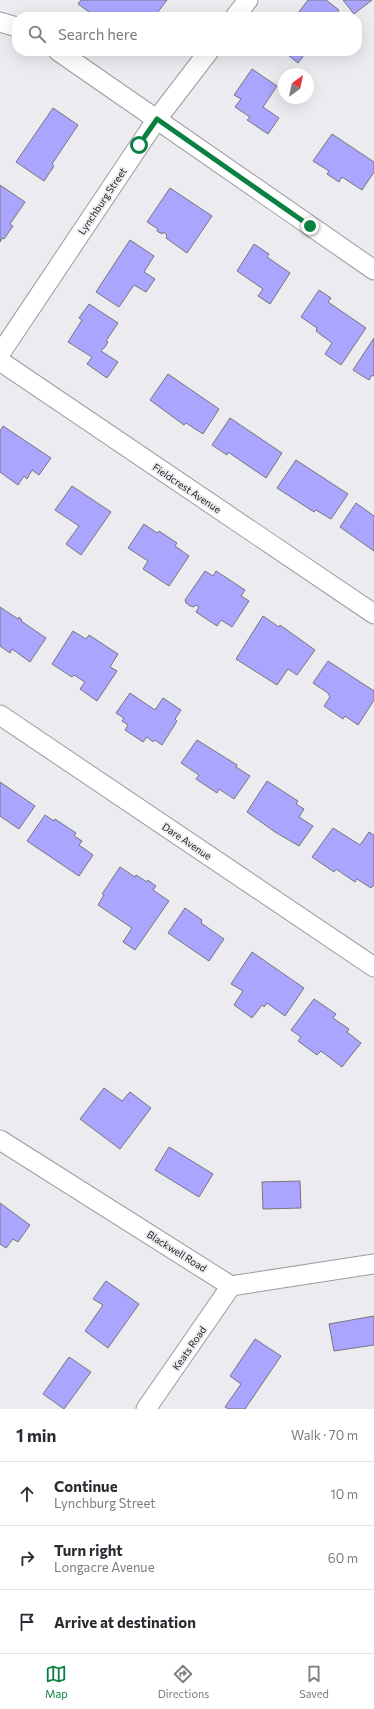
<!DOCTYPE html>
<meta charset="utf-8">
<style>
:root{--surface:#fff;--page:#f7f7f7;--text:#2b2b33;--muted:#7c7c81;--line:#e1e1e2;--accent:#0b8043}
body{margin:0;font-family:Commissioner,sans-serif;background:var(--page);color:var(--text)}
.compass{position:absolute;left:278px;top:68px;width:36px;height:36px;border-radius:50%;background:var(--surface);box-shadow:0 4px 16px #0002;rotate:33deg}
.stop{position:absolute;width:12px;height:12px;margin:-9px;border:3px solid #0b8043;border-radius:50%;background:#fff}
.stop.end{background:#0b8043;border-color:#fff;box-shadow:0 1px 4px #0008}
.list{margin:0;padding:0;list-style:none}
h2{display:flex;justify-content:space-between;align-items:center;height:52px;margin:0;padding:0 16px;font-size:17px}
h2 small{font-size:13px;font-weight:400;color:var(--muted)}
.list li{display:grid;grid-template-columns:26px 1fr auto;gap:12px;align-items:center;box-sizing:border-box;height:64px;padding:0 16px;border-top:1px solid var(--line)}
.list b{display:block;font-size:15px;white-space:nowrap}
.list p{margin:0;font-size:13px;white-space:nowrap;color:var(--muted)}
.list em{font-size:13px;font-style:normal;color:var(--muted)}
.icon{flex:none;width:22px;height:22px;fill:none;stroke:currentColor;stroke-width:2;stroke-linecap:round;stroke-linejoin:round}
.map{position:relative;flex:none;width:374px;height:1409px;overflow:hidden}
.search{position:absolute;background:var(--surface);box-shadow:0 4px 16px #0002;left:12px;right:12px;top:12px;height:44px;display:flex;align-items:center;gap:10px;box-sizing:border-box;padding:0 14px;border-radius:16px;color:var(--muted);font-size:15px}
.sheet{height:244px;background:var(--surface)}
nav{display:flex;justify-content:space-around;align-items:center;box-sizing:border-box;height:56px;border-top:1px solid var(--line);background:var(--surface);font-size:11px;color:var(--muted)}
nav a{display:grid;justify-items:center;gap:2px}
nav .on{color:var(--accent)}
.map>svg:first-child{display:block}
.building{fill:#aaa5fe;stroke:#76767b}
.lines{fill:none;stroke-linecap:round;stroke-linejoin:round}
.minor-casing{stroke:#9b9ba0;stroke-width:21}
.minor{stroke:#fff;stroke-width:19}
.route{stroke:#0b8043;stroke-width:5}
.labels{text-anchor:middle;dominant-baseline:central;stroke-width:3.5;stroke-linejoin:round;paint-order:stroke}
.street-label{font-size:10px;fill:#1e1e1f;stroke:#ebebf0}
</style>
<div class="map">
<svg width="374" height="1409" viewBox="0 0 374 1409">
<rect width="100%" height="100%" fill="#ebebf0"/>
<g class="building">
<path d="M81,0h86l-13,17h-9l-4,-4 -3,4h-42l-18,-13z"/>
<path d="M308,0h18l13,10 -5,7h-39z"/>
<path d="M343,0h29l-18,14z"/>
<path d="M283,51h24l-9,12z"/>
<path d="M252,69l25,17 -14,21 16,11 -11,16 -21,-14 3,-3 -15,-10 6,-8 -7,-4z"/>
<path d="M53,108l25,17 -26,39 2,2 -10,15 -28,-19z"/>
<path d="M332,134l42,28v10l-12,18 -20,-13 -3,5 -12,-8 2,-3 -16,-10z"/>
<path d="M0,185l25,17 -15,22 3,2 -9,13 -2,-1 -2,4z"/>
<path d="M170,188l42,28 -25,37 -21,-15 1,-3 -4,-3 -1,2 -5,-3 1,-2 -11,-7z"/>
<path d="M130,240l24,16 -10,16 11,7 -9,13 -12,-7 -15,22 -23,-15z"/>
<path d="M254,244l15,10 -2,3 23,16 -20,31 -12,-8 5,-7 -26,-18z"/>
<path d="M319,290l12,8 -3,4 38,26 -25,37 -16,-11 7,-11 -16,-12 1,-3 -16,-11z"/>
<path d="M89,304l29,19 -12,18 2,1 -3,5 -4,4 17,11 -11,16 -20,-14 5,-7 -24,-15 14,-22 -3,-2z"/>
<path d="M374,338v38l-2,-1 -3,5 -16,-10z"/>
<path d="M168,374l51,35 -16,25 -17,-11 -2,2 -34,-25z"/>
<path d="M230,418l52,35 -16,25 -38,-26 -1,3 -15,-10z"/>
<path d="M3,426l48,32 -12,17 -7,-5 -5,9 -3,-3 -6,9 -18,-13v-41z"/>
<path d="M296,460l52,34 -17,25 -15,-9 -2,2 -37,-24z"/>
<path d="M72,486l39,26 -30,43 -15,-11 13,-18 -24,-16z"/>
<path d="M356,503l18,13v35l-34,-24z"/>
<path d="M144,524l13,9 2,-2 18,12 -2,3 14,10 -20,30 -26,-17 5,-8 -20,-13z"/>
<path d="M205,571l8,5 3,-5 29,19 -4,6 8,5 -17,26 -11,-7 -4,6 -21,-14 3,-5 -3,-2 -2,2 -4,-1 -4,-3 -1,-3z"/>
<path d="M0,607l18,12 1,-2 3,3 -1,1 25,17 -16,24 -18,-13 -2,4 -10,-7z"/>
<path d="M263,616l16,11 1,-2 35,25 -18,25 -9,-6 -11,16 -41,-26z"/>
<path d="M73,631l13,8 3,-4 29,19 -8,13 7,4 -20,30 -17,-12 5,-7 -11,-7 -2,2 -20,-13z"/>
<path d="M328,661l46,30v9l-16,25 -13,-9 -2,3 -19,-13 6,-9 -2,-4 -15,-10z"/>
<path d="M130,693l25,17 8,-12 18,12 -6,9 2,2 -15,24 -7,-5 -2,2 -6,-5 -4,5 -18,-12 3,-5 -6,-4 2,-3 -8,-5z"/>
<path d="M197,740l40,25 -1,2 14,9 -16,23 -15,-10 -2,4 -21,-14 3,-4 -18,-12z"/>
<path d="M267,781l31,20 -2,3 8,5 -5,8 14,9 -14,20 -24,-14 -28,-20z"/>
<path d="M0,782l35,24 -16,23 -19,-13z"/>
<path d="M45,815l9,6 1,-2 21,14 -2,3 8,5 -3,4 14,10 -14,21 -52,-35z"/>
<path d="M333,828l27,17 9,-13 5,3v50l-3,3 -14,-9 -2,3 -19,-13 -2,3 -22,-15z"/>
<path d="M120,867l15,10 1,-2 11,7 1,-2 8,6 -3,4 16,11 -34,49 -12,-8 9,-14 -34,-23 6,-10 -2,-1z"/>
<path d="M185,908l17,12 -1,3 23,16 -15,22 -41,-28z"/>
<path d="M252,952l52,36 -19,28 -18,-13 -3,4 -2,-2 -10,13 -18,-13 9,-14 -12,-7z"/>
<path d="M314,999l22,15 -3,4 16,11 -2,3 14,11 -19,24 -21,-16 -4,4 -19,-14 3,-4 -10,-7z"/>
<path d="M104,1088l18,13 8,-9 21,16 -31,41 -40,-30z"/>
<path d="M169,1147l44,27 -14,23 -44,-27z"/>
<path d="M300,1181l1,27 -38,1 -1,-27z"/>
<path d="M0,1203l30,22 -12,17 -5,-3 -7,9 -6,-4z"/>
<path d="M106,1281l33,23 -31,44 -23,-17 18,-26 -10,-6z"/>
<path d="M374,1316v29l-40,6 -5,-27z"/>
<path d="M255,1339l26,17 -36,53h-16l-4,-2 16,-23 -11,-8z"/>
<path d="M69,1357l22,15 -27,37 -21,-15z"/>
</g>
<g class="lines">
<g class="minor-casing">
<g id="minor">
<path d="M235,17l13,-17"/>
<path d="M0,22l17,5"/>
<path d="M58,51l316,219"/>
<path d="M0,354l157,-235 52,-68"/>
<path d="M0,361l374,253"/>
<path d="M0,715l374,252"/>
<path d="M0,1140l231,146 143,-22"/>
<path d="M146,1409l85,-123"/>
</g>
</g>
<use href="#minor" class="minor"/>
</g>
<g class="lines">
<path class="route" d="M139,145l18,-26 153,107"/>
</g>
<g class="labels">
<g class="street-label">
<text transform="translate(102 201) rotate(-56)">Lynchburg Street</text>
<text transform="translate(187 488) rotate(34)">Fieldcrest Avenue</text>
<text transform="translate(187 841) rotate(34)">Dare Avenue</text>
<text transform="translate(177 1251) rotate(32)">Blackwell Road</text>
<text transform="translate(189 1348) rotate(-55)">Keats Road</text>
</g>
</g>
</svg>
<svg class="compass" viewBox="-18 -18 36 36"><path d="M0-13l5 13h-10z" fill="#e53935"/><path d="M0 13l5-13h-10z" fill="#7c7c81"/></svg>
<div class="stop" style="left:139px;top:145px"></div>
<div class="stop end" style="left:310px;top:226px"></div>
<div class="search"><svg class="icon" aria-label="search" viewBox="0 0 24 24"><circle cx="10" cy="10" r="6"/><path d="M15 15l6 6"/></svg>Search here</div>
</div>
<section class="sheet">
<h2>1 min<small>Walk · 70 m</small></h2>
<ul class="list">
<li><svg class="icon" aria-label="ahead" viewBox="0 0 24 24"><path d="M12 20V5M6 11l6-6 6 6"/></svg><div><b>Continue</b><p>Lynchburg Street</p></div><em>10 m</em></li>
<li><svg class="icon" aria-label="right" viewBox="0 0 24 24"><path d="M7 20v-9h11M14 6l5 5-5 5"/></svg><div><b>Turn right</b><p>Longacre Avenue</p></div><em>60 m</em></li>
<li><svg class="icon" aria-label="arrive" viewBox="0 0 24 24"><path d="M6 21V4h12l-3 4 3 4H6"/></svg><div><b>Arrive at destination</b></div></li>
</ul>
</section>
<nav>
<a class="on"><svg class="icon" aria-label="map" viewBox="0 0 24 24"><path d="M3 6l6-2 6 2 6-2v14l-6 2-6-2-6 2zM9 4v14M15 6v14"/></svg>Map</a>
<a><svg class="icon" aria-label="directions" viewBox="0 0 24 24"><path d="M12 3l9 9-9 9-9-9zM9 14v-3h6M13 9l2 2-2 2"/></svg>Directions</a>
<a><svg class="icon" aria-label="saved" viewBox="0 0 24 24"><path d="M7 4h10v16l-5-4-5 4z"/></svg>Saved</a>
</nav>
